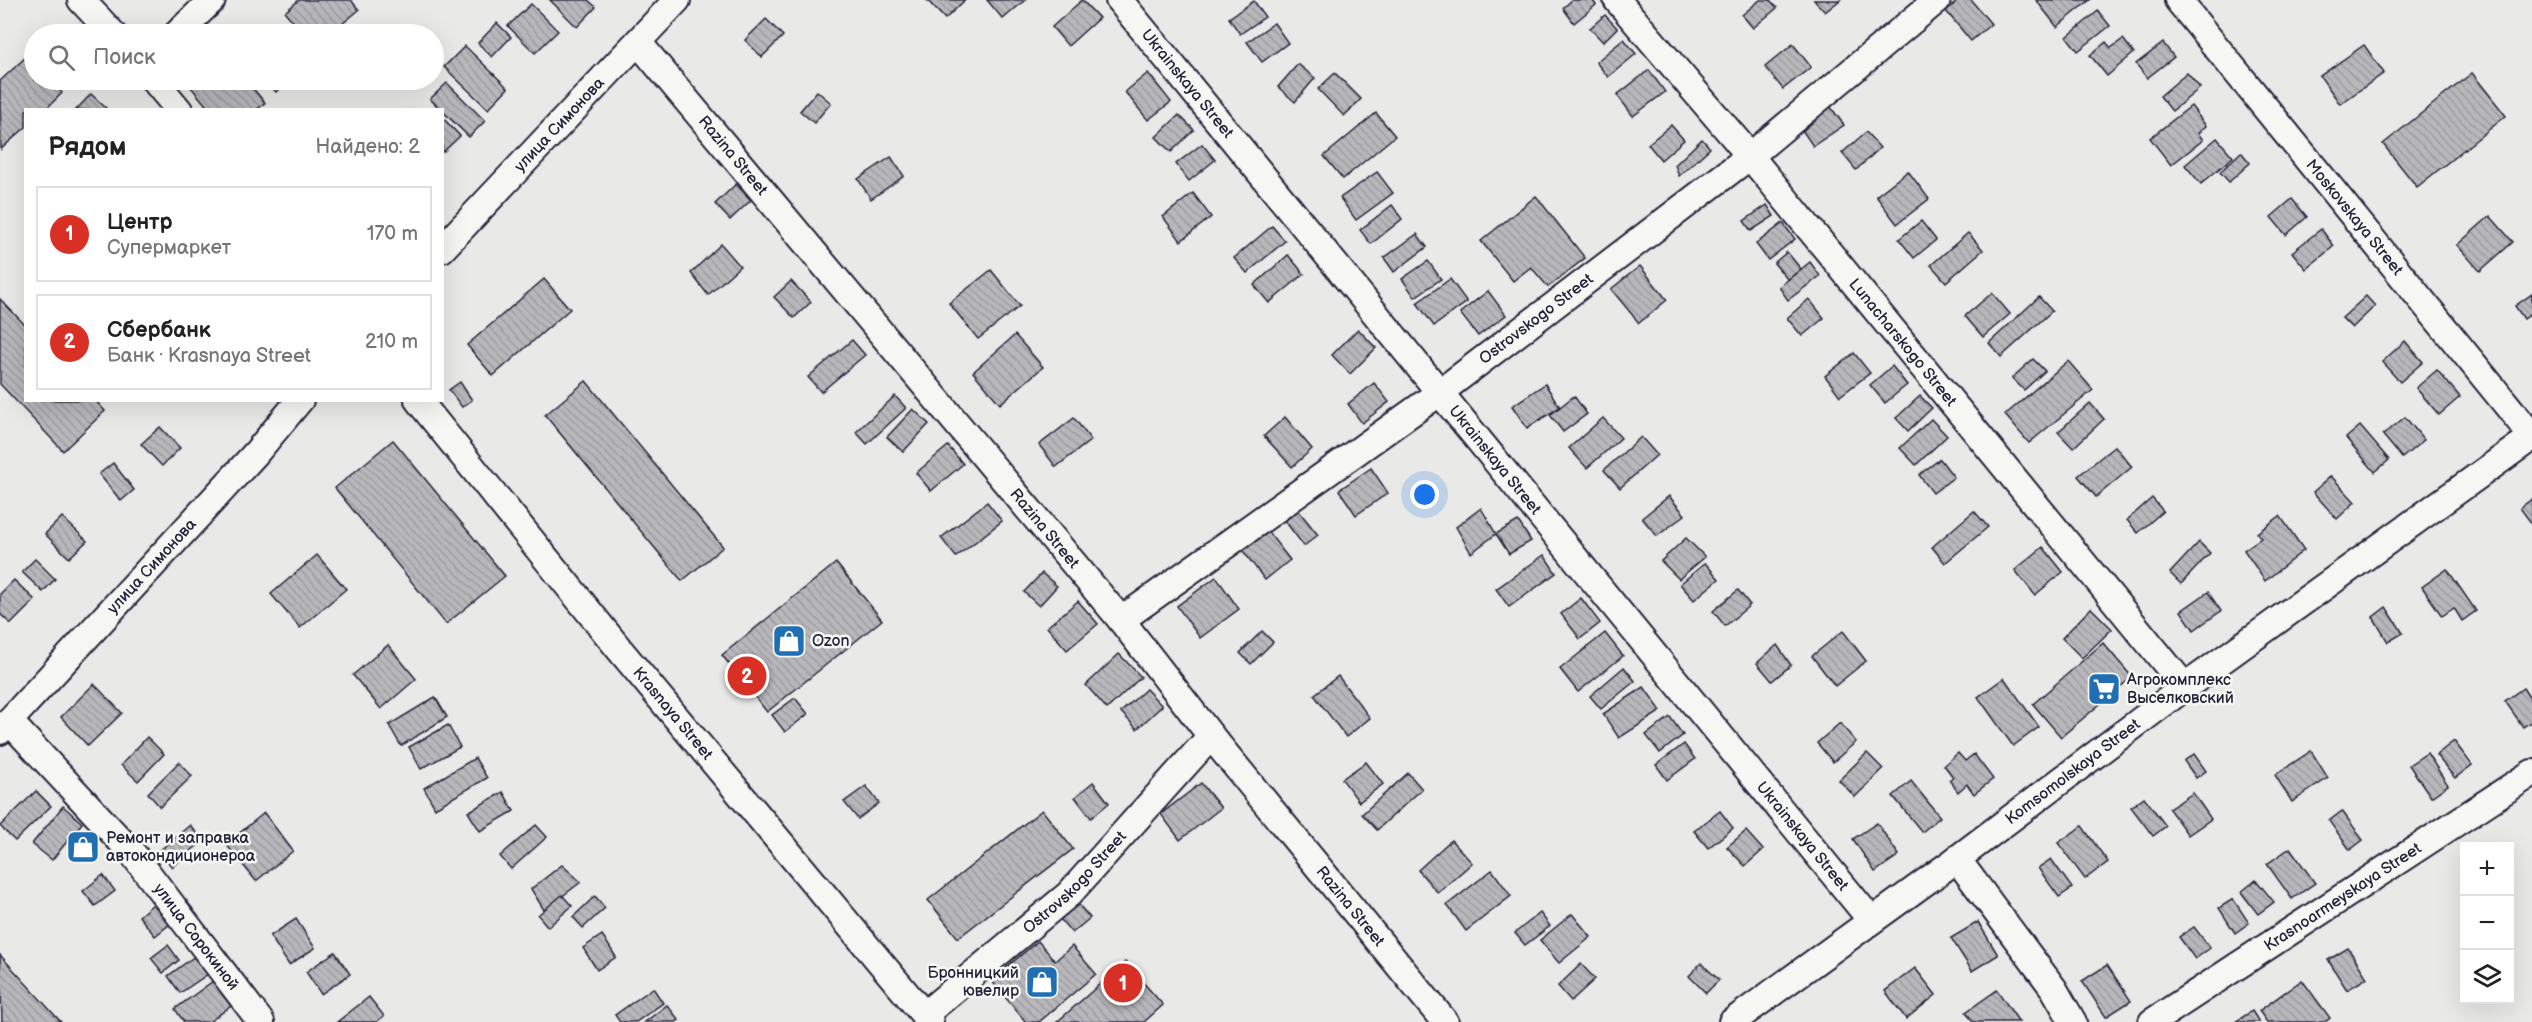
<!DOCTYPE html>
<html lang="ru">
<meta charset="utf-8">
<style>
:root{--surface:#fff;--page:#f2f2f2;--text:#222;--muted:#767676;--line:#e0e0e0;--accent:#d93025}
body{margin:0;font-family:"Balsamiq Sans",sans-serif;background:var(--page);color:var(--text)}
.controls{position:absolute;right:18px;bottom:18px;display:grid;overflow:hidden;border-radius:0px;box-shadow:0 6px 24px #0002}
.controls button{width:54px;height:54px;display:grid;place-items:center;padding:0;border:0;border-bottom:2px solid var(--line);background:var(--surface);color:var(--text);font:30px sans-serif}
.you{position:absolute;left:1425px;top:495px;width:21px;height:21px;margin:-15px;border:4px solid #fff;border-radius:50%;background:#1a73e8;box-shadow:0 0 0 9px #1a73e833}
.badge{display:grid;place-items:center;width:39px;height:39px;border-radius:50%;background:var(--accent);color:#fff;font-size:20px;font-weight:700}
.pin{position:absolute;translate:-50% -50%;border:3px solid #fff;box-shadow:0 2px 6px #0006}
.list{margin:0;padding:0;list-style:none}
h2{display:flex;justify-content:space-between;align-items:center;height:78px;margin:0;padding:0 24px;font-size:26px}
h2 small{font-size:20px;font-weight:400;color:var(--muted)}
.list li{display:grid;grid-template-columns:39px 1fr auto;gap:18px;align-items:center;box-sizing:border-box;height:96px;margin:0 12px 12px;padding:0 12px;border:2px solid var(--line);border-radius:0px}
.list b{display:block;font-size:22px;white-space:nowrap}
.list p{margin:0;font-size:20px;white-space:nowrap;color:var(--muted)}
.list em{font-size:20px;font-style:normal;color:var(--muted)}
.icon{flex:none;width:33px;height:33px;fill:none;stroke:currentColor;stroke-width:2;stroke-linecap:round;stroke-linejoin:round}
.map{position:relative;flex:none;width:2532px;height:1022px;overflow:hidden}
.search{position:absolute;background:var(--surface);box-shadow:0 6px 24px #0002;left:24px;top:24px;width:420px;height:66px;display:flex;align-items:center;gap:15px;box-sizing:border-box;padding:0 21px;border-radius:33px;color:var(--muted);font-size:22px}
.panel{position:absolute;background:var(--surface);box-shadow:0 6px 24px #0002;left:24px;top:108px;width:420px;height:294px;border-radius:0px}
.map>svg:first-child{display:block}
.building{fill:url(#building-back-hatch);stroke:#22223b;stroke-width:1.5}
.lines{fill:none;stroke-linecap:round;stroke-linejoin:round}
.minor-casing{stroke:#22223b;stroke-width:30}
.minor{stroke:#f6f6f2;stroke-width:26}
.labels{text-anchor:middle;dominant-baseline:central;stroke-width:5;stroke-linejoin:round;paint-order:stroke}
.street-label{font-size:16px;fill:#22223b;stroke:#f6f6f2}
.poi-label{font-size:16px;fill:#22223b;stroke:#f6f6f2;text-anchor:start}
</style>
<div class="map">
<svg width="2532" height="1022" viewBox="0 0 2532 1022">
<defs>
<pattern id="building-back-hatch" width="6" height="6" patternUnits="userSpaceOnUse" patternTransform="scale(1.5)"><rect width="6" height="6" fill="#b8b8bc"/><path d="M-1 5l2 2M0 0l6 6M5-1l2 2" fill="none" stroke="#9e9ea2"/></pattern>
</defs>
<rect width="100%" height="100%" fill="#e9e9e7"/>
<filter id="ink" filterUnits="userSpaceOnUse"><feTurbulence type="fractalNoise" baseFrequency=".0167" numOctaves="2"/><feDisplacementMap in="SourceGraphic" scale="12" xChannelSelector="R" yChannelSelector="G"/><feConvolveMatrix kernelMatrix="1 2 1 2 8 2 1 2 1" color-interpolation-filters="sRGB"/></filter>
<g filter="url(#ink)">
<g class="building">
<path d="M299,0h52l8,10 -29,24h-26l-19,-22z"/>
<path d="M550,0h38l8,7 -19,20z"/>
<path d="M927,0h38l-20,19z"/>
<path d="M987,0h38l-22,19z"/>
<path d="M1082,0l17,18 -31,28 -16,-19z"/>
<path d="M1572,0h20l4,5 -22,18 -11,-15z"/>
<path d="M1760,0h10l7,8 -24,20 -11,-13z"/>
<path d="M1814,0h26l-15,12z"/>
<path d="M1959,0h12l20,24 -20,17 -25,-30z"/>
<path d="M2036,0h54l-33,27z"/>
<path d="M1254,1l11,16 -25,17 -11,-16z"/>
<path d="M531,4l27,27 -23,22 -27,-27z"/>
<path d="M2098,11l12,15 -32,25 -11,-14z"/>
<path d="M1605,15l12,13 -14,14 -13,-14z"/>
<path d="M766,19l17,17 -21,21 -17,-17z"/>
<path d="M497,23l14,14 -19,20 -14,-14z"/>
<path d="M1274,23l14,20 -26,19 -15,-20z"/>
<path d="M275,25l8,9h-19z"/>
<path d="M1624,39l12,15 -28,23 -12,-15z"/>
<path d="M2123,39l11,14 -27,23 -17,-21 16,-13 5,6z"/>
<path d="M2163,43l11,14 -27,21 -11,-14z"/>
<path d="M1793,44l18,23 -28,22 -18,-22z"/>
<path d="M2364,45l20,28 -44,31 -20,-28z"/>
<path d="M465,46l43,42 -20,21 -44,-42z"/>
<path d="M28,55l6,7v18h16l12,13 -17,17h-19v17l-25,22 -1,-68z"/>
<path d="M1298,64l17,14 -20,24 -17,-15z"/>
<path d="M1649,70l16,22 -32,24 -16,-21z"/>
<path d="M1148,73l23,29 -23,18 -23,-28z"/>
<path d="M1335,73l26,26 -17,17 -26,-27z"/>
<path d="M2187,73l13,15 -28,23 -12,-15z"/>
<path d="M2472,73l34,43 -89,71 -34,-43z"/>
<path d="M188,80h58l19,23 -9,7h-46l-24,-29z"/>
<path d="M265,80h26l-15,12z"/>
<path d="M447,83l38,38 -16,16 -39,-38z"/>
<path d="M817,91l14,12 -17,20 -14,-12z"/>
<path d="M91,94l17,16h-32z"/>
<path d="M1830,106l14,19 -31,21 -13,-19z"/>
<path d="M2191,106l15,20 -8,7 5,7 -32,25 -21,-27z"/>
<path d="M1376,113l19,23 -52,43 -19,-23z"/>
<path d="M1179,115l15,15 -23,22 -15,-15z"/>
<path d="M442,117l18,19 -17,16h-1z"/>
<path d="M1671,125l13,15 -23,20 -13,-16z"/>
<path d="M1866,132l14,16 -24,22 -14,-17z"/>
<path d="M2217,138l16,19 -32,27 -16,-19z"/>
<path d="M1702,139l8,9 -31,28 -4,-11z"/>
<path d="M1202,144l13,16 -26,21 -13,-17z"/>
<path d="M2241,152l9,11 -21,19 -9,-10z"/>
<path d="M891,157l13,19 -33,23 -13,-20z"/>
<path d="M1908,171l21,28 -32,25 -21,-28z"/>
<path d="M1377,172l16,21 -37,27 -16,-22z"/>
<path d="M736,184l15,16 -21,20 -15,-16z"/>
<path d="M1193,193l18,24 -30,24 -18,-24z"/>
<path d="M1536,196l49,62 -37,29 -17,-20 -18,14 -32,-40z"/>
<path d="M2292,199l15,18 -21,18 -15,-18z"/>
<path d="M1392,205l10,14 -31,25 -11,-14z"/>
<path d="M1767,205l7,11 -23,15 -7,-10z"/>
<path d="M2490,216l23,26 -33,29 -23,-26z"/>
<path d="M1921,221l15,19 -22,18 -15,-19z"/>
<path d="M1783,223l12,16 -27,21 -12,-16z"/>
<path d="M1272,226l13,15 -38,32 -13,-15z"/>
<path d="M2321,229l13,17 -28,23 -14,-17z"/>
<path d="M1968,233l15,17 -37,32 -15,-17z"/>
<path d="M1417,234l10,13 -33,25 -10,-14z"/>
<path d="M721,244l19,22 -32,29 -17,-22z"/>
<path d="M1787,252l14,17 -13,11 -14,-17z"/>
<path d="M1288,255l16,19 -35,29 -15,-18z"/>
<path d="M1428,261l13,18 -26,18 -13,-18z"/>
<path d="M1810,262l10,14 -32,24 -9,-13z"/>
<path d="M1640,266l27,34 -28,23 -28,-34z"/>
<path d="M991,270l29,36 -42,33 -29,-36z"/>
<path d="M544,279l26,30 -77,67 -26,-31z"/>
<path d="M1450,279l17,23 -33,24 -17,-23z"/>
<path d="M791,281l20,21 -17,16 -20,-21z"/>
<path d="M1488,291l18,24 -28,21 -18,-23z"/>
<path d="M1992,293l18,21 -27,23 -18,-21z"/>
<path d="M2532,294v19l-8,6 -9,-13z"/>
<path d="M2366,296l9,10 -23,22 -10,-10z"/>
<path d="M2039,297l13,14 -51,46 -12,-14z"/>
<path d="M0,299l26,27v74h69l10,11 -42,40 -63,-67z"/>
<path d="M1809,299l15,19 -22,18 -15,-18z"/>
<path d="M1358,329l18,19 -26,26 -18,-19z"/>
<path d="M1015,335l28,32 -43,37 -27,-32z"/>
<path d="M852,340l13,15 -44,37 -13,-15z"/>
<path d="M2405,341l18,21 -23,20 -18,-20z"/>
<path d="M1854,353l16,20 -30,23 -15,-20z"/>
<path d="M2033,359l12,12 -21,19 -12,-12z"/>
<path d="M2068,361l25,29 -64,53 -24,-28z"/>
<path d="M1892,366l15,19 -22,18 -15,-18z"/>
<path d="M2437,370l23,27 -21,18 -23,-27z"/>
<path d="M586,381l137,166 -41,34 -137,-166z"/>
<path d="M460,382l12,18 -10,7 -13,-17z"/>
<path d="M1374,383l15,19 -27,21 -14,-19z"/>
<path d="M1545,384l15,23 -33,21 -15,-22z"/>
<path d="M895,396l11,12 -39,36 -11,-12z"/>
<path d="M1574,396l13,18 -24,18 -13,-17z"/>
<path d="M1920,396l12,12 -24,23 -12,-13z"/>
<path d="M2090,403l14,16 -31,29 -15,-16z"/>
<path d="M913,409l16,15 -26,28 -16,-15z"/>
<path d="M1285,417l27,32 -20,18 -28,-31z"/>
<path d="M2405,417l19,23 -22,18 -19,-23z"/>
<path d="M1074,418l17,22 -35,27 -17,-22z"/>
<path d="M1603,418l18,20 -34,30 -18,-20z"/>
<path d="M1931,419l16,17 -31,29 -16,-17z"/>
<path d="M2360,426l29,34 -14,12 -29,-34z"/>
<path d="M160,427l20,21 -18,18 -21,-22z"/>
<path d="M1641,437l16,18 -37,33 -16,-18z"/>
<path d="M393,440l112,136 -59,48 -111,-136z"/>
<path d="M948,446l15,18 -32,27 -15,-18z"/>
<path d="M2115,446l17,21 -36,30 -18,-21z"/>
<path d="M1940,459l14,18 -21,16 -14,-18z"/>
<path d="M113,463l21,27 -13,11 -22,-27z"/>
<path d="M1371,468l17,25 -32,22 -17,-25z"/>
<path d="M2331,476l24,26 -18,17 -24,-27z"/>
<path d="M1669,496l16,19 -28,21 -15,-18z"/>
<path d="M2152,498l11,13 -25,22 -11,-13z"/>
<path d="M2532,499v25l-12,-16z"/>
<path d="M987,502l15,19 -46,36 -15,-19z"/>
<path d="M1481,508l15,26 -25,19 -15,-26z"/>
<path d="M1298,510l20,25 -14,11 -19,-25z"/>
<path d="M1974,511l14,16 -43,36 -13,-16z"/>
<path d="M2280,516l24,34 -39,31 -21,-31 17,-12 -4,-5z"/>
<path d="M62,517l25,24 -18,17 -24,-24z"/>
<path d="M1518,521l13,20 -22,13 -13,-20z"/>
<path d="M1268,532l22,28 -25,20 -22,-29z"/>
<path d="M1686,538l19,19 -26,22 -18,-18z"/>
<path d="M2199,542l11,11 -29,31 -11,-11z"/>
<path d="M2043,547l20,25 -28,23 -20,-25z"/>
<path d="M317,555l29,34 -46,39 -29,-34z"/>
<path d="M1544,555l12,18 -47,34 -13,-18z"/>
<path d="M35,559l20,20 -12,13 -21,-20z"/>
<path d="M836,563l46,57 -115,92 -45,-57z"/>
<path d="M1705,563l14,16 -25,21 -14,-16z"/>
<path d="M2447,569l29,42 -14,10 -8,-13 -12,8 -20,-29z"/>
<path d="M1042,573l15,13 -18,20 -15,-14z"/>
<path d="M1216,577l23,32 -39,29 -23,-32z"/>
<path d="M14,580l21,20 -24,24 -11,-10v-20z"/>
<path d="M1738,590l12,15 -25,21 -12,-15z"/>
<path d="M2208,592l13,19 -27,19 -13,-19z"/>
<path d="M1581,598l19,25 -20,16 -19,-25z"/>
<path d="M1078,601l20,23 -31,26 -20,-23z"/>
<path d="M2386,607l17,26 -15,9 -15,-25z"/>
<path d="M2091,608l21,21 -30,29 -20,-20z"/>
<path d="M1262,631l11,11 -22,22 -11,-11z"/>
<path d="M1843,631l23,30 -31,25 -23,-30z"/>
<path d="M1605,633l18,23 -45,36 -18,-23z"/>
<path d="M2103,643l29,34 -71,60 -28,-33z"/>
<path d="M388,645l28,34 -35,30 -28,-34z"/>
<path d="M1777,645l14,20 -19,16 -15,-18z"/>
<path d="M1119,654l22,23 -34,32 -21,-24z"/>
<path d="M1624,667l11,14 -34,28 -11,-13z"/>
<path d="M1338,676l32,42 -24,19 -32,-42z"/>
<path d="M2004,678l35,49 -26,19 -35,-49z"/>
<path d="M94,684l28,29 -34,33 -27,-29z"/>
<path d="M1644,687l17,24 -42,27 -16,-24z"/>
<path d="M2523,688l9,14v19l-9,6 -18,-26z"/>
<path d="M1146,689l16,17 -25,23 -16,-17z"/>
<path d="M435,697l12,20 -46,29 -12,-21z"/>
<path d="M795,698l13,16 -23,18 -13,-17z"/>
<path d="M1670,717l13,18 -23,18 -14,-18z"/>
<path d="M1840,723l16,19 -23,20 -16,-19z"/>
<path d="M448,725l12,22 -39,22 -12,-22z"/>
<path d="M147,737l17,17 -26,27 -17,-16z"/>
<path d="M2454,741l18,24 -17,13 -19,-23z"/>
<path d="M1684,744l11,15 -28,21 -11,-15z"/>
<path d="M2311,751l17,27 -36,24 -17,-27z"/>
<path d="M1867,753l16,16 -28,28 -16,-17z"/>
<path d="M1958,753l7,8 9,-7 19,25 -19,15 -7,-10 -9,8 -9,-12 4,-3 -9,-12z"/>
<path d="M2427,753l21,32 -17,12 -22,-32z"/>
<path d="M2194,754l12,17 -10,7 -12,-17z"/>
<path d="M475,758l12,20 -52,30 -11,-20z"/>
<path d="M179,762l13,14 -32,31 -12,-14z"/>
<path d="M1366,762l17,22 -24,18 -17,-23z"/>
<path d="M1408,773l14,16 -45,41 -15,-16z"/>
<path d="M1911,781l29,36 -18,15 -29,-36z"/>
<path d="M1093,782l16,21 -18,15 -16,-21z"/>
<path d="M1201,783l20,25 -41,32 -19,-26z"/>
<path d="M866,786l13,17 -21,16 -14,-17z"/>
<path d="M36,791l15,15 -36,35 -15,-15z"/>
<path d="M503,792l11,19 -34,20 -12,-19z"/>
<path d="M2193,793l18,26 -23,16 -19,-26z"/>
<path d="M2144,797l22,29 -13,10 -22,-29z"/>
<path d="M63,806l19,17 -30,37 -20,-16z"/>
<path d="M1042,810l31,39 -115,89 -30,-38z"/>
<path d="M1720,811l13,17 -25,20 -14,-17z"/>
<path d="M2342,811l21,29 -13,10 -21,-29z"/>
<path d="M264,813l29,38 -37,30 -30,-37z"/>
<path d="M1877,823l22,32 -24,17 -22,-33z"/>
<path d="M190,825l13,16 -31,26 -13,-16z"/>
<path d="M536,825l11,12 -36,32 -11,-13z"/>
<path d="M2082,826l26,36 -23,17 -27,-36z"/>
<path d="M1746,831l17,19 -18,16 -18,-19z"/>
<path d="M1451,840l21,23 -34,30 -20,-23z"/>
<path d="M2290,848l25,35 -23,16 -25,-35z"/>
<path d="M2051,859l21,29 -13,9 -21,-29z"/>
<path d="M562,865l19,17 -37,28 -13,-21z"/>
<path d="M1492,870l19,26 -45,35 -19,-26z"/>
<path d="M103,875l12,16 -20,15 -12,-15z"/>
<path d="M2256,880l18,22 -16,12 -17,-22z"/>
<path d="M562,895l10,11 -24,21 -10,-12z"/>
<path d="M595,896l10,12 -22,20 -10,-11z"/>
<path d="M159,899l16,21 -20,16 -16,-20z"/>
<path d="M1074,899l16,19 -18,15 -16,-19z"/>
<path d="M2233,899l16,24 -14,10 -16,-25z"/>
<path d="M1540,913l10,13 -25,19 -10,-12z"/>
<path d="M1572,914l19,23 -32,26 -19,-23z"/>
<path d="M296,919l19,29 -26,17 -19,-29z"/>
<path d="M1978,922l20,33 -26,16 -21,-33z"/>
<path d="M2194,927l16,21 -15,11 -16,-22z"/>
<path d="M602,935l14,22 -19,13 -14,-22z"/>
<path d="M1038,941l17,20 17,-15 24,28 -57,48h-13l-35,-42z"/>
<path d="M168,945l11,15 -16,13 -12,-15z"/>
<path d="M2348,948l19,30 -20,12 -19,-30z"/>
<path d="M335,952l15,22 -29,20 -15,-22z"/>
<path d="M0,955l61,67h-59z"/>
<path d="M195,956l13,18 -28,19 -12,-17z"/>
<path d="M1125,962l38,43 -19,17h-87z"/>
<path d="M1701,963l18,17 -13,13 -17,-17z"/>
<path d="M1581,964l14,15 -24,22 -13,-15z"/>
<path d="M2107,965l24,36 -25,16 -24,-36z"/>
<path d="M1915,968l21,27 -30,24 -21,-28z"/>
<path d="M2302,980l28,38 -5,4h-58l-8,-11z"/>
<path d="M213,981l18,25 -22,16h-25l-9,-13z"/>
<path d="M653,988l10,15 -27,19h-16l-5,-7z"/>
<path d="M1997,990l22,32h-46l-7,-10z"/>
<path d="M369,997l15,19 -8,6h-39z"/>
<path d="M667,1005l12,15 -3,2h-31z"/>
<path d="M2252,1011l7,11h-24z"/>
</g>
<g class="lines">
<g class="minor-casing">
<g id="minor">
<path d="M81,0l32,34"/>
<path id="s1" d="M1119,0l752,920"/>
<path id="s2" d="M1617,0l133,156 435,531"/>
<path id="s3" d="M2178,0l354,436"/>
<path d="M177,34l35,-34"/>
<path id="s4" d="M638,42l483,578 90,116 234,286"/>
<path d="M154,80l25,30"/>
<path id="s5" d="M442,249l235,-249"/>
<path id="s6" d="M418,400l202,250 310,372"/>
<path id="s7" d="M1121,620l318,-227 311,-237 187,-156"/>
<path id="s8" d="M9,721l124,133 128,168"/>
<path id="s9" d="M0,731l256,-278 44,-53"/>
<path d="M1957,859l97,130 19,33"/>
<path id="s10" d="M924,1015l145,-121 142,-158"/>
<path id="s11" d="M1732,1022l225,-163 228,-172 347,-250"/>
<path id="s12" d="M2152,1022l380,-249"/>
</g>
</g>
<use href="#minor" class="minor"/>
</g>
</g>
<defs>
<g id="shop-square" transform="scale(1.725)"><rect x="-9" y="-9" width="18" height="18" rx="4" fill="#1f6fb2" stroke="#f6f6f2"/><path d="M-5-2.5h2.3a2.7 3.5 0 0 1 5.4 0H5L5.5 6h-11ZM-1.5-2.5h3a1.5 2.3 0 0 0-3 0Z" fill="#fff"/></g>
<g id="supermarket-square" transform="scale(1.725)"><rect x="-9" y="-9" width="18" height="18" rx="4" fill="#1f6fb2" stroke="#f6f6f2"/><path d="M-6-5.5h2.5l.6 2H6L4.5 2H-2.5L-4.4-4H-6ZM-1.5 3.2a1.3 1.3 0 1 0 .1 0ZM3 3.2a1.3 1.3 0 1 0 .1 0Z" fill="#fff"/></g>
</defs>
<g fill-rule="evenodd">
<use href="#shop-square" x="789" y="641"/>
<use href="#supermarket-square" x="2104" y="689"/>
<use href="#shop-square" x="83" y="847"/>
<use href="#shop-square" x="1042" y="982"/>
</g>
<g class="labels">
<g class="street-label">
<text stroke="none"><textPath href="#s1" startOffset="108">Ukrainskaya Street</textPath></text>
<text stroke="none"><textPath href="#s5" startOffset="171">улица Симонова</textPath></text>
<text stroke="none"><textPath href="#s4" startOffset="148">Razina Street</textPath></text>
<text stroke="none"><textPath href="#s3" startOffset="280">Moskovskaya Street</textPath></text>
<text stroke="none"><textPath href="#s7" startOffset="513">Ostrovskogo Street</textPath></text>
<text stroke="none"><textPath href="#s2" startOffset="446">Lunacharskogo Street</textPath></text>
<text stroke="none"><textPath href="#s1" startOffset="594">Ukrainskaya Street</textPath></text>
<text stroke="none"><textPath href="#s4" startOffset="634">Razina Street</textPath></text>
<text stroke="none"><textPath href="#s9" startOffset="224">улица Симонова</textPath></text>
<text stroke="none"><textPath href="#s6" startOffset="404">Krasnaya Street</textPath></text>
<text stroke="none"><textPath href="#s11" startOffset="423">Komsomolskaya Street</textPath></text>
<text stroke="none"><textPath href="#s1" startOffset="1080">Ukrainskaya Street</textPath></text>
<text stroke="none"><textPath href="#s10" startOffset="201">Ostrovskogo Street</textPath></text>
<text stroke="none"><textPath href="#s12" startOffset="228">Krasnoarmeyskaya Street</textPath></text>
<text stroke="none"><textPath href="#s4" startOffset="1120">Razina Street</textPath></text>
<text stroke="none"><textPath href="#s8" startOffset="286">улица Сорокиной</textPath></text>
</g>
<g class="poi-label">
<text x="812" y="641">Ozon</text>
<text x="2127" y="680">Агрокомплекс<tspan x="2127" dy="18">Выселковский</tspan></text>
<text x="106" y="838">Ремонт и заправка<tspan x="106" dy="18">автокондиционероа</tspan></text>
<text x="1019" y="973" text-anchor="end">Бронницкий<tspan x="1019" dy="18">ювелир</tspan></text>
</g>
</g>
</svg>
<div class="controls">
<button>+</button>
<button>−</button>
<button><svg class="icon" aria-label="layers" viewBox="0 0 24 24"><path d="M12 4l9 5-9 5-9-5zM3 14l9 5 9-5"/></svg></button>
</div>
<div class="you"></div>
<div class="pin badge" style="left:1123px;top:983px">1</div>
<div class="pin badge" style="left:747px;top:676px">2</div>
<div class="search"><svg class="icon" aria-label="search" viewBox="0 0 24 24"><circle cx="10" cy="10" r="6"/><path d="M15 15l6 6"/></svg>Поиск</div>
<section class="panel">
<h2>Рядом<small>Найдено: 2</small></h2>
<ul class="list">
<li><span class="badge">1</span><div><b>Центр</b><p>Супермаркет</p></div><em>170 m</em></li>
<li><span class="badge">2</span><div><b>Сбербанк</b><p>Банк · Krasnaya Street</p></div><em>210 m</em></li>
</ul>
</section>
</div>
